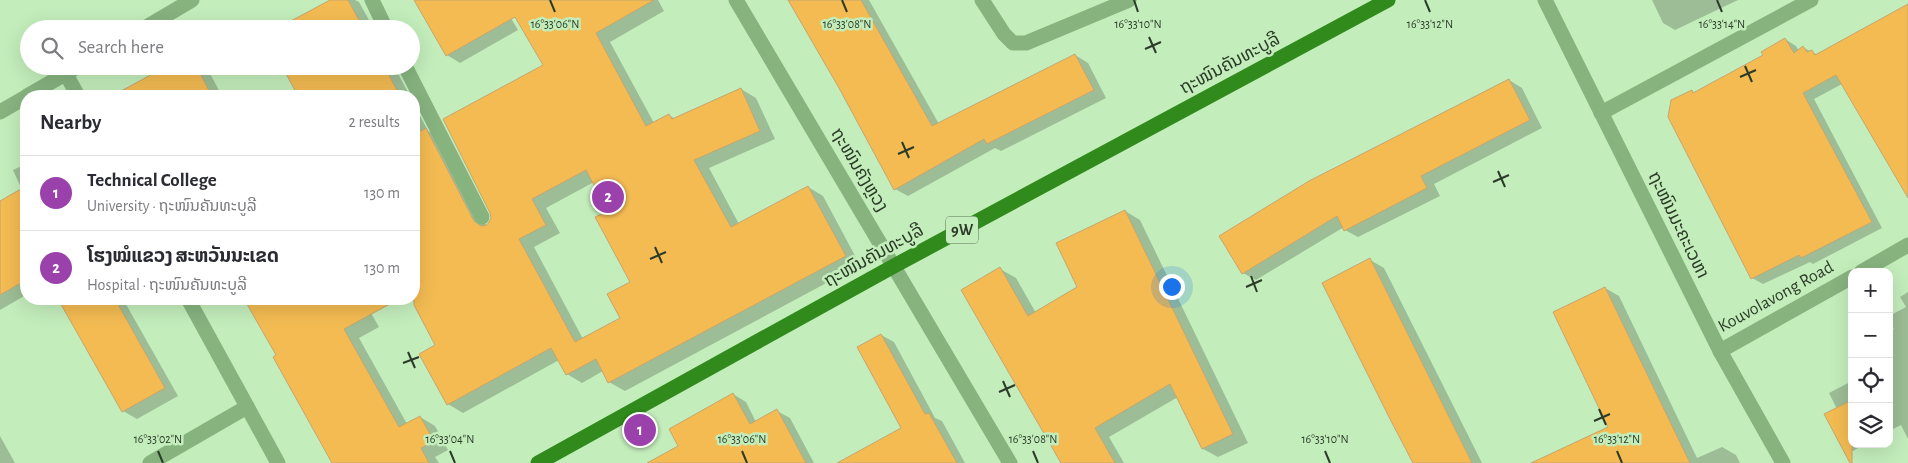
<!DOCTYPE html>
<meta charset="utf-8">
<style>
:root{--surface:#fff;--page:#f2f2f3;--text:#2b2b33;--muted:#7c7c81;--line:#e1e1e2;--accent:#9a41ac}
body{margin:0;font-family:"Alegreya Sans","Noto Sans Lao",sans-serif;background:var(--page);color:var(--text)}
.controls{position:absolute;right:15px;bottom:15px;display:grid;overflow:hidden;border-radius:10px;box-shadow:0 5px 20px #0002}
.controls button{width:45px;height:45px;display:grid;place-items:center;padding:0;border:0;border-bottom:1px solid var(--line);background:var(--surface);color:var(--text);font:25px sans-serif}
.you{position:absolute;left:1171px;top:286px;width:18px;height:18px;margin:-12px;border:4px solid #fff;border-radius:50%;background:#1a73e8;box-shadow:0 0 0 8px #1a73e833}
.badge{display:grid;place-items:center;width:32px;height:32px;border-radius:50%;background:var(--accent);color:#fff;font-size:16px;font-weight:700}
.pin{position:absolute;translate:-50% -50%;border:2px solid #fff;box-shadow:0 1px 5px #0006}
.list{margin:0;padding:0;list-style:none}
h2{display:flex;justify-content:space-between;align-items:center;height:65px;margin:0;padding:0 20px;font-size:21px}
h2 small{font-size:16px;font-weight:400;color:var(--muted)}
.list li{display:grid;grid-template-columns:32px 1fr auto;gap:15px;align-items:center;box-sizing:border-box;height:75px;padding:0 20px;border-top:1px solid var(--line)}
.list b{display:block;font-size:19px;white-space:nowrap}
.list p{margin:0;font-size:16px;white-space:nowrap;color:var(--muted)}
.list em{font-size:16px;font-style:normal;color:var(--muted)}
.icon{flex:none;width:28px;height:28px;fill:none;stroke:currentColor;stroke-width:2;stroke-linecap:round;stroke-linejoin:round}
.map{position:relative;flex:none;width:1908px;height:463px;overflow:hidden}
.search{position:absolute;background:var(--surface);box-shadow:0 5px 20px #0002;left:20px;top:20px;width:400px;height:55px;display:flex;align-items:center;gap:12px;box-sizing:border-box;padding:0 18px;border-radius:28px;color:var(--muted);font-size:19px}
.panel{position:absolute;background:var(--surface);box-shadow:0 5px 20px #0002;left:20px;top:90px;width:400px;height:215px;border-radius:20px}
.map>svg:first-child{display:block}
.shadow{fill:#0003;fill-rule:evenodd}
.building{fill:#f3bb52;stroke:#c5a671;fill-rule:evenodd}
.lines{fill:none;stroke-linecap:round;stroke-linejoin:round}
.minor{stroke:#87b37f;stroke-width:15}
.major{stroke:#308b1c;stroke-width:15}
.ticks{fill:none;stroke:#2b3b28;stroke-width:2}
.labels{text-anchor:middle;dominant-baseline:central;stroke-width:5;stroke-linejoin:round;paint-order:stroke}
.shield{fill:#c3edbb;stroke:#597054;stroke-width:1}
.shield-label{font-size:16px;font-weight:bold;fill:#2b3b28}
.street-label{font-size:18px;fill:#2b3b28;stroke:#c3edbb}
.ticks-label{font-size:12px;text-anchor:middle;fill:#2b3b28;stroke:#c3edbb;stroke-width:5;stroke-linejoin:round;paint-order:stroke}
</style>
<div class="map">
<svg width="1908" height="463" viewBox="0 0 1908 463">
<rect width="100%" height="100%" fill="#c3edbb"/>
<g class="shadow">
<path d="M332,0h23l4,2 15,27h-95z"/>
<path d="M415,0h85l18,30 -58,33 -13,-8z"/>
<path d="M507,0h151l6,11 -54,31 44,81 15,-8 6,4 66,-30 15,9 19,41 -66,29 30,56 69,-37 15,9 37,69 -235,126 -16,-9 -6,-11 -21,12 -15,-9 -8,-14 -96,53 -15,-9 -11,-59 -25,-46h2v-195l14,27 13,7 46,89 6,-9 52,-152zM594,182l15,29 22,71 -9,36 -39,21 -49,-92 26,-14 -14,-25z"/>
<path d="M789,0h80l70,124 136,-69 13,8 18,35 -105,53 -6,-3 -87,48 -13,-7 -55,-102z"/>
<path d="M1652,0h86l-63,30 -12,-7z"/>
<path d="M1908,5v189l-66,-110 -28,15 68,129 -69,36 -3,-2 -47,22 -11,-6 -60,-186 3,2 70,-38 20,-17 11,7 3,5 5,-3 14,7z"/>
<path d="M169,66h37l16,30h-97l-3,-4z"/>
<path d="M283,66h111l16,30h-111z"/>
<path d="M1509,80l13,8 20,40 -108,56 6,12 -82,41 -13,-7 -1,-3 -88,53 -13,-7z"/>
<path d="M26,164v131l-26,15v-108l22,-12 -9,-20z"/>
<path d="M1125,211l15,9 108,223 -30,14 -15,-8 -25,-52 -69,40 15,26h-62l-62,-194 16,9 20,35 43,-25z"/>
<path d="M1370,260l14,8 98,195h-68z"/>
<path d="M1605,288l14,8 78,162 25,-11 14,8 4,8h-206l76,-35z"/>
<path d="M1908,292v147l-7,-14 -12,6v-99l5,-3 -5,-8v-5l17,-9 -6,-10z"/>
<path d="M60,299h63l55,97 -41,23 -14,-8z"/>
<path d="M246,299h117l16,28 -20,11 48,86 13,-7 15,9 13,24 -13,7 4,6h-105z"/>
<path d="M881,335l13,7 41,76 7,3 23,42h-125l63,-35z"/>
<path d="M1852,381v63h13l-12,7 -12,-7 -4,-35 -8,-16z"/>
<path d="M733,394l13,8 10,20 21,-11 13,7 24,45h-164l30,-17z"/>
<path d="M0,436l15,27h-15z"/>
</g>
<g class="building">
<path d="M330,0h18l16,29h-88z"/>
<path d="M414,0h240l-58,33 50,93 23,-12 3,5 69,-31 19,43 -66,29 37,67 77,-41 38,70 -238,127 -12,-24 -30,16 -15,-27 -104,57 -28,-51 16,-9 -21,-40v-170l12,-7 48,93 7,5 6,-1 4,-7 -1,-5 -47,-94 100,-54 -28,-48 -69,39zM586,170l22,41 -13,6 35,65 -23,12 13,24 -45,24 -56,-103 27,-14 -14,-26z"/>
<path d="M788,0h73l71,126 143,-72 19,36 -107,54 -3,-5 -90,51 -55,-102z"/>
<path d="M1908,4v194l-72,-123 -33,18 69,129 -71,36 -2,-3 -48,24 -83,-162 3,-17 21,-10 1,3 70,-38 -2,-3 24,-14 9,15 9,-7 4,6 5,-2 3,5z"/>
<path d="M167,66h29l16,30h-100z"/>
<path d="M282,66h102l16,30h-102z"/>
<path d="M1509,79l21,41 -109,56 6,12 -83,43 -7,-15 -95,58 -23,-38 90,-55z"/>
<path d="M26,186v94l-26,15v-94z"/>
<path d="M1125,210l108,224 -31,15 -32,-65 -75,44 20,35h-54l-100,-173 39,-23 28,49 49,-29 -21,-44z"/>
<path d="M1370,258l102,205h-59l-23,-44 -68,-136z"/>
<path d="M1605,287l85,176h-159l77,-36 -55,-115z"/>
<path d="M58,299h57l50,89 -43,24z"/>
<path d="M244,299h155l-55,30 55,98 21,-11 14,25 -13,7 8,15h-97l-59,-106 3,-2z"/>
<path d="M881,334l44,80 4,-1 28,50h-120l64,-35 -44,-81z"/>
<path d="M733,393l17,31 27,-15 29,54h-159l31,-17 -9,-17z"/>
<path d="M1852,400v63h-2l-26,-49z"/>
</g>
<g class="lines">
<g class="minor">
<path d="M372,0l14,29"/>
<path d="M736,0l274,463"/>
<path d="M982,0l22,34 9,9h13l103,-43"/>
<path d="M1545,0l175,351 63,112"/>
<path d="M143,29l49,-29"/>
<path d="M405,66l77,151"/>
<path d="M66,74l12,22"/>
<path d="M27,96l52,-30"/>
<path d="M0,112l26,-15"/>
<path d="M1601,113l210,-113"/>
<path d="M1861,272l47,-27"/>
<path d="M188,299l90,164"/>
<path d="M1720,351l132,-74"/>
<path d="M150,463l97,-56"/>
</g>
<path class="major" d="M538,463l356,-197 494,-266"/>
</g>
<path class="ticks" d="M550,0l5,12M842,0l5,12M1134,0l4,12M1425,0l5,12M1717,0l5,12M1149,37l7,16M1145,49l16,-7M1745,66l7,16M1740,77l16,-7M902,142l7,16M898,154l16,-7M1498,171l7,16M1493,182l16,-7M655,247l7,16M650,259l16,-7M1251,276l6,16M1246,287l16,-7M408,352l7,16M403,363l16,-6M1003,381l7,16M999,392l16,-7M1599,409l7,16M1594,421l16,-7M158,451l5,12M450,451l5,12M742,451l5,12M1033,451l5,12M1325,451l5,12M1617,451l5,12"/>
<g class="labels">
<rect class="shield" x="946" y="216.5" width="32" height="27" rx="4"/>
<g class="shield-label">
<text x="962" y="230">9W</text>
</g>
<g class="street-label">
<text transform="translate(1230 64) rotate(-28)">ຖະໜົນຄັນທະບູລີ</text>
<text transform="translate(859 170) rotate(59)">ຖະໜົນຄັງຫຼວງ</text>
<text transform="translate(1678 225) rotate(64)">ຖະໜົນມະຄະເວຫາ</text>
<text transform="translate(874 256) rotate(-29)">ຖະໜົນຄັນທະບູລີ</text>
<text transform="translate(1776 297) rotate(-29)">Kouvolavong Road</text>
</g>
</g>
<g class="ticks-label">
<text x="555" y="28">16°33'06"N</text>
<text x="847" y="28">16°33'08"N</text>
<text x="1430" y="28">16°33'12"N</text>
<text x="1722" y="28">16°33'14"N</text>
<text x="1138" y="28">16°33'10"N</text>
<text x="158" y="443">16°33'02"N</text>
<text x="450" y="443">16°33'04"N</text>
<text x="742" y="443">16°33'06"N</text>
<text x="1033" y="443">16°33'08"N</text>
<text x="1325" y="443">16°33'10"N</text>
<text x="1617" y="443">16°33'12"N</text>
</g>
</svg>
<div class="controls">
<button>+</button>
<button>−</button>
<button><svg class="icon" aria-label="locate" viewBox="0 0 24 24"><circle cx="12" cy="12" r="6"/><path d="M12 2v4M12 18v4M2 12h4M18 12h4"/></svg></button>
<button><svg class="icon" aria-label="layers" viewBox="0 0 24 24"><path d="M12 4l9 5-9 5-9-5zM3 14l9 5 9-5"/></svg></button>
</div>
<div class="you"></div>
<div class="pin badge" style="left:640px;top:430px">1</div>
<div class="pin badge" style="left:608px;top:197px">2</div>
<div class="search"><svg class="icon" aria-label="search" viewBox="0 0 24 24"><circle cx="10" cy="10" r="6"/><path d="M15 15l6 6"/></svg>Search here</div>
<section class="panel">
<h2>Nearby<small>2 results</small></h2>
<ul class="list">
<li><span class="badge">1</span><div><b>Technical College</b><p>University · ຖະໜົນຄັນທະບູລີ</p></div><em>130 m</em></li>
<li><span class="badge">2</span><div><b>ໂຮງໝໍແຂວງ ສະຫວັນນະເຂດ</b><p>Hospital · ຖະໜົນຄັນທະບູລີ</p></div><em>130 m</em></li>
</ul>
</section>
</div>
